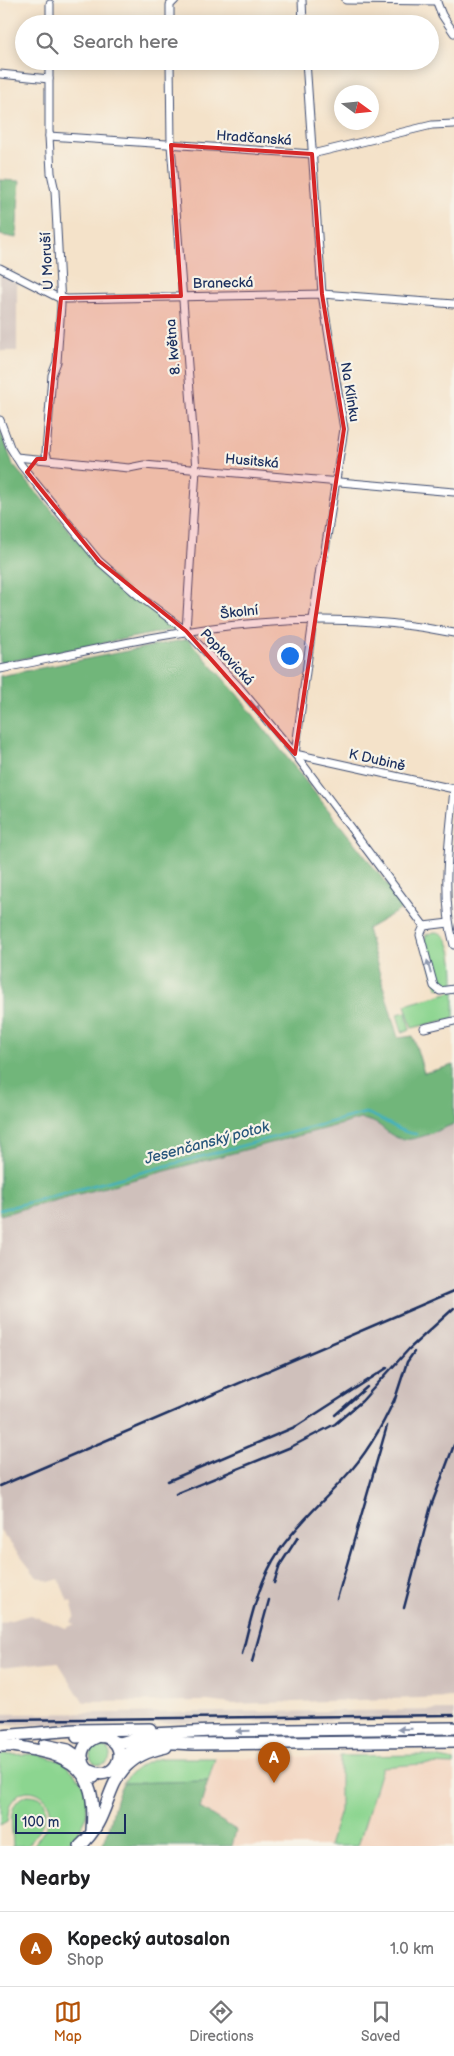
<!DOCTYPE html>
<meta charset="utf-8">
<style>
:root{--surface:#fff;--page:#f6f6f6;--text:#202124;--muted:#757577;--line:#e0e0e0;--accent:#b45309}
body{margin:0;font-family:"Balsamiq Sans",sans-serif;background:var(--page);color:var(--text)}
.compass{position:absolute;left:334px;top:85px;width:45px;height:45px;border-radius:50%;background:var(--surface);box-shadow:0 2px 12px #0003;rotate:105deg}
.scale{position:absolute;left:15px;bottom:12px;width:111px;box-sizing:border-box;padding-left:5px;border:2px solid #1b2f5e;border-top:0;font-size:14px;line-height:18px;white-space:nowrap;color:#1b2f5e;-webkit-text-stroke:4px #f7f3e8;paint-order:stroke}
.you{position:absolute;left:289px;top:655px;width:18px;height:18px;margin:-12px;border:4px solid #fff;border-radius:50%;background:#1a73e8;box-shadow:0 0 0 8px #1a73e833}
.badge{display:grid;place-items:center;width:32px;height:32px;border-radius:50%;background:var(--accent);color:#fff;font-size:16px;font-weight:700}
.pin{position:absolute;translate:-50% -41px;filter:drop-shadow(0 1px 2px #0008)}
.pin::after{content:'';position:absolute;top:26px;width:18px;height:15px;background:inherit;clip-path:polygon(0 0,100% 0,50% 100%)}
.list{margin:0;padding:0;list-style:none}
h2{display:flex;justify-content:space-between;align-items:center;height:65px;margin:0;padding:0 20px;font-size:21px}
h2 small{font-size:16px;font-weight:400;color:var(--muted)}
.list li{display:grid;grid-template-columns:32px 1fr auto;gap:15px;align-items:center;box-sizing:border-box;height:75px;padding:0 20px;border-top:1px solid var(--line)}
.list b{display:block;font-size:19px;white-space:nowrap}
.list p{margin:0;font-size:16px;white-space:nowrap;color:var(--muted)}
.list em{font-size:16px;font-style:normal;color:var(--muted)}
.icon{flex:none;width:28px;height:28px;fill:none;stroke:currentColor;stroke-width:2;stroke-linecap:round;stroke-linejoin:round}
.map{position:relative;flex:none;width:454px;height:1846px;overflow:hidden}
.search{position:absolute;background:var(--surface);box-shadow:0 2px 12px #0003;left:15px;right:15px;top:15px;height:55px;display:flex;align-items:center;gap:12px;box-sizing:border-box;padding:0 18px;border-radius:28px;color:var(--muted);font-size:19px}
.sheet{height:140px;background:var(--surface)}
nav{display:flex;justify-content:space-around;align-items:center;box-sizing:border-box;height:70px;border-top:1px solid var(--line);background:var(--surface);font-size:14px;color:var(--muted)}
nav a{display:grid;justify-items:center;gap:2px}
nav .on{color:var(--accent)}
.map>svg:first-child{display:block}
.built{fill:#f3d4bf}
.industrial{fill:#cfc0bb}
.green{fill:#8cd590;stroke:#548277}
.forest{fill:#71b67a;stroke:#46726c}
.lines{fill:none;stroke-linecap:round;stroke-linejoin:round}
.stream{stroke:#42b1be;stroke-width:2.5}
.street-casing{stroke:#3c4a6e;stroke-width:9}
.primary-casing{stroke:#3c4a6e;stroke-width:14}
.street{stroke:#fff;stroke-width:7}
.primary{stroke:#fff;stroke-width:11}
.rail{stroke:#1b2f5e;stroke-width:2.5}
.oneway{fill:#8d97ae}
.marked{fill:#d62828;fill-opacity:0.2;stroke:#d62828;stroke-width:4;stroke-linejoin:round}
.labels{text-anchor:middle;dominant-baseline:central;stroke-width:4.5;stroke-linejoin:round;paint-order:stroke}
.street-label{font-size:14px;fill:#1b2f5e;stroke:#f7f3e8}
.water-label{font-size:15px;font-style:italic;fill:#27567b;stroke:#f7f3e8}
</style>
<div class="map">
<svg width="454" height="1846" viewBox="0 0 454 1846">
<rect width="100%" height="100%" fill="#f7f3e8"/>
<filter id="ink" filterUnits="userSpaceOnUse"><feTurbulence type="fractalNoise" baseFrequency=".02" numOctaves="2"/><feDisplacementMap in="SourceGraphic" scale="10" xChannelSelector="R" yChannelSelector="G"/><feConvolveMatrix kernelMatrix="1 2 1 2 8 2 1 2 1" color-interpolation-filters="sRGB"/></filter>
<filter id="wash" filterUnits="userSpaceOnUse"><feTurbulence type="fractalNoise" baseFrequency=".0096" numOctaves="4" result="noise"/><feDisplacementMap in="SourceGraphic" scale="20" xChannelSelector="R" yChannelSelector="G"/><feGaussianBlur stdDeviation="1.12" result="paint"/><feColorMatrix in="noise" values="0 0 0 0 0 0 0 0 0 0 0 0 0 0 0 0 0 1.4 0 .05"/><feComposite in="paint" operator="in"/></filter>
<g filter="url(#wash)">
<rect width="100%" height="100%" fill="#f4e2c9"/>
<path class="built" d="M426,1755l28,6v85h-222l4,-16 -37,-22 16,-50z"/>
<g class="industrial">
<path d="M0,274l17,9v68h-17z"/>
<path d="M361,1119l12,2 26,17 13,1 42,-15v573l-222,7 -25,-3 -124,1 -25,-40 -58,6v-45l30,-8 36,13 9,-4 -4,-2 4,-6 -4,-15 -3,1 -9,-23 -10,3 -13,-6 -36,-46v-315z"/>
<path d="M454,1710v9l-454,6v-11z"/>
</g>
<g class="green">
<path d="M434,932c20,-1 20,37 20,53l-11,3 -6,-1 -13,-44 2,-8z"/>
<path d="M454,991v27l-42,10 -7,-23z"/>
<path d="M406,1012l4,18 -8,2 -5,-18z"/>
<circle cx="100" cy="1755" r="10"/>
<path d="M36,1754l28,8 22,24 1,30 -9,17 -14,12 -31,1c6,-8 16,-20 17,-31 3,-20 -24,-33 -36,-16 -6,6 -5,14 -7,22l-7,4v-70z"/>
<path d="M426,1755l28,6v4l-33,-1 -39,3 -24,79h-29l11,-35v-55z"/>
<path d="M163,1758h52l-7,23 -85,2c10,-14 23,-23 40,-25z"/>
<path d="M27,1795c35,-1 13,39 0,51h-14c0,-17 -8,-44 14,-51z"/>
</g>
<g class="forest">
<path d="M0,180l20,1 -4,57 -16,-3z"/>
<path d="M0,429l13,36 85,99 36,32 43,33 -177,34z"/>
<path d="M188,639l48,54 169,214 -38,22 31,109 15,-2 11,37 30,-8v59c-14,5 -42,20 -56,14 -16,-6 -15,-16 -37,-19l-361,96v-539z"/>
<path d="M208,1781l-8,27 36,22 -4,16h-130c11,-20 10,-44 21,-63z"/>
</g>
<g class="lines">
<path class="stream" d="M0,1210l365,-97c19,4 32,20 51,21"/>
</g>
</g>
<g filter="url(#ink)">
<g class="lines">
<g class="street-casing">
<g id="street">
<path d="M302,0l1,24"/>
<path d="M346,0l91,1"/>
<path d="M436,0l6,15 12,18"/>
<path d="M50,24v-20"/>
<path d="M170,24v-19l5,-5"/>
<path d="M170,61l1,84 25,324 -10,162"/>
<path d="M0,74l49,5"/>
<path d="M49,136l263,18 120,-29 22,-1"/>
<path d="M0,268l57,29 10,2 255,-5 132,10"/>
<path d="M0,420l10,27 11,18 78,96 40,35 47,35 53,56 56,67 129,172 25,-3"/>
<path d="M16,457l113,11 15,-3 310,27"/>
<path d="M48,459l-2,-6 6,-78 5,-13 4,-57 -6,-114 -4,-18 -2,-37v-75"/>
<path d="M0,669c85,-17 171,-39 258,-46 65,-6 132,-3 196,10"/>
<path d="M295,754l25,-186 4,-12 20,-127 -22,-135 -16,-233"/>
<path d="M295,754l159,35"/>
<path d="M454,788c-4,51 -14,107 0,157"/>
<path d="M424,926l-4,9 14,51 6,5 14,-2"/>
<path d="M424,1028l30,-7"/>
</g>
</g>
<g class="primary-casing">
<g id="primary">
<path d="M0,1736l75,-6 75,-1"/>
<path d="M77,1737c8,0 20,-2 28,0 26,7 13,47 -14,34"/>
<path d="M114,1742l6,1 31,-9 61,-3 242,-3"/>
<path d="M44,1745l24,5 15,10"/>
<path d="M0,1746h20"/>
<path d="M13,1746c57,9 85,19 79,84"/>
<path d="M118,1762c18,-25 51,-19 77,-18l259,-3"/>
<path d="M94,1777c-3,-5 -8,-8 -10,-13 -6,-12 2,-23 13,-27"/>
<path d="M80,1846c40,-35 17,-85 86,-99"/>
</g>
</g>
<use href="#street" class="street"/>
<use href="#primary" class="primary"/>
<g class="rail">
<path d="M394,1402l13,-40 7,-10"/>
<path d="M335,1415l32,-28"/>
<path d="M168,1481l129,-55 90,-58"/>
<path d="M0,1486l454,-195"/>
<path d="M176,1494l115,-47 44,-23 27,-23 47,-52 45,-41"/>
<path d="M274,1583l6,-18 18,-28"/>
<path d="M337,1599l50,-173"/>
<path d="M404,1608l27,-102 23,-61"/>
<path d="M242,1654c9,-35 16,-72 37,-103 18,-27 44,-49 66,-74 22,-23 37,-50 50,-79"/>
<path d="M252,1662l17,-62"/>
<path d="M0,1720l454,-5"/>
</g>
</g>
<defs><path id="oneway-solid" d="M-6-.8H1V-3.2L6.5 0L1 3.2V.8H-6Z" transform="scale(1.25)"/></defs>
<g class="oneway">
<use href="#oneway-solid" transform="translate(255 706) rotate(50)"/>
<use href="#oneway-solid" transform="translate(429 967) rotate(-105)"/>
<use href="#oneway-solid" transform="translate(405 1729) rotate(179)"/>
<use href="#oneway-solid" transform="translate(243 1731) rotate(179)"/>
</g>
</g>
<path class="marked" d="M171,145l141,9 10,140 22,135 -49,325 -109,-123 -87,-70 -72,-89 10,-13h8l16,-161 120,-2z"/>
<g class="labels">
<g class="street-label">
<text transform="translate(254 138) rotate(4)">Hradčanská</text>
<text transform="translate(47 261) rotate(-93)">U Moruší</text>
<text transform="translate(223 283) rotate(-1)">Branecká</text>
<text transform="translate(173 347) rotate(-95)">8. května</text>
<text transform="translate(350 392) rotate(81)">Na Klínku</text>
<text transform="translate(252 461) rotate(5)">Husitská</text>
<text transform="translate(239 612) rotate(-6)">Školní</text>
<text transform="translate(227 657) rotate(47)">Popkovická</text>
<text transform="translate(377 760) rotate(13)">K Dubině</text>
</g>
<g class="water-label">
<text transform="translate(207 1143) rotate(-15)">Jesenčanský potok</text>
</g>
</g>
</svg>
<svg class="compass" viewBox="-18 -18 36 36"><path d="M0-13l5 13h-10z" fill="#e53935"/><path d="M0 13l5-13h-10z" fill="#757577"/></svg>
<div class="scale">100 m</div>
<div class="you"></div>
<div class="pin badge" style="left:274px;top:1783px">A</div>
<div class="search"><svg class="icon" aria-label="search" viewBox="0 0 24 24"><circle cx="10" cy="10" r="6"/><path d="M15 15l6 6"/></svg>Search here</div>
</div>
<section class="sheet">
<h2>Nearby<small></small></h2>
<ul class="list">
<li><span class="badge">A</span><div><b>Kopecký autosalon</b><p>Shop</p></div><em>1.0 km</em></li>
</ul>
</section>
<nav>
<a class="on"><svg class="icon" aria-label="map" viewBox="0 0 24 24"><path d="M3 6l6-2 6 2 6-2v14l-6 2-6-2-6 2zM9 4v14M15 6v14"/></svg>Map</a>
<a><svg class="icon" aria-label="directions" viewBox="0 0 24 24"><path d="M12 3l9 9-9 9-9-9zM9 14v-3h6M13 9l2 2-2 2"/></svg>Directions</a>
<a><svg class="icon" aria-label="saved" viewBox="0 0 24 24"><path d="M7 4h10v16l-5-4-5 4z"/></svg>Saved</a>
</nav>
